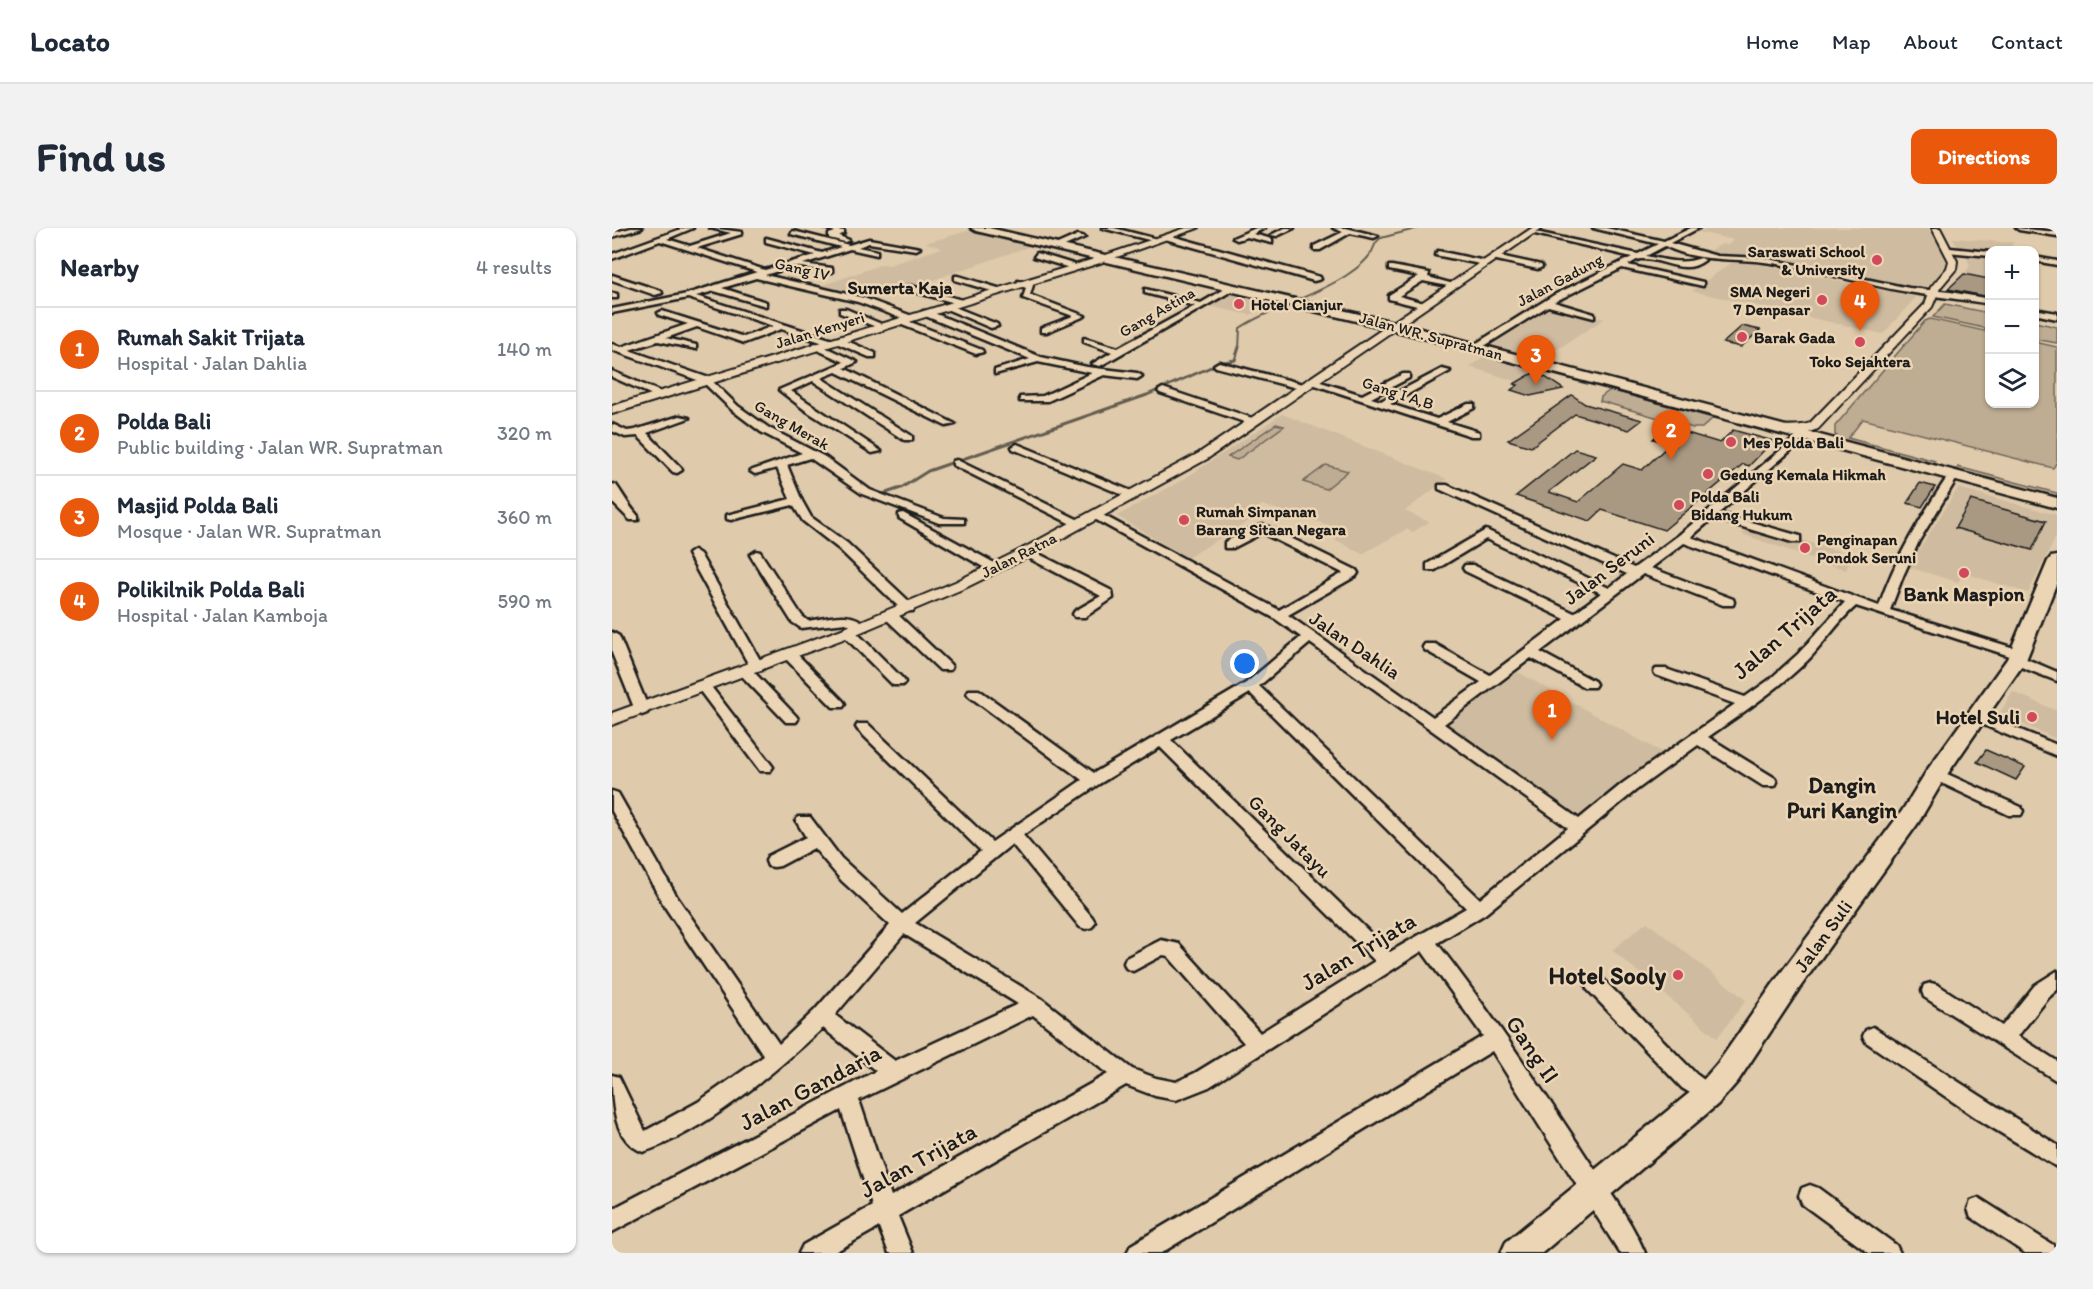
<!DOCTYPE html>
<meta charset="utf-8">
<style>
:root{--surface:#fff;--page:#f2f2f3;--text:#1f2937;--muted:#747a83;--line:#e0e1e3;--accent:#ea580c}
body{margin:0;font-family:Itim,sans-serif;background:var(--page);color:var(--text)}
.controls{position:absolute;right:18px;top:18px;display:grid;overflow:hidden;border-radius:12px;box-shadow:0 2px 4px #0004}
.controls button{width:54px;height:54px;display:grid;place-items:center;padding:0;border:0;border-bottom:2px solid var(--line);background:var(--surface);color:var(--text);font:30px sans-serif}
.you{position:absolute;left:633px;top:436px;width:21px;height:21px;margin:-15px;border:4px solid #fff;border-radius:50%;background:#1a73e8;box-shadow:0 0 0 9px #1a73e833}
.badge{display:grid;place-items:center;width:39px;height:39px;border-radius:50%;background:var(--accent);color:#fff;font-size:20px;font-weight:700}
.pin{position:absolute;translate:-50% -50px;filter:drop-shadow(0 2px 3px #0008)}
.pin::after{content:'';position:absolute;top:32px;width:21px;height:18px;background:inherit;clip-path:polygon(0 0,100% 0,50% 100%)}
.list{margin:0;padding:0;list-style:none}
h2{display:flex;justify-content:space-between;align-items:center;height:78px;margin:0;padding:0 24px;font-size:26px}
h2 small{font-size:20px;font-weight:400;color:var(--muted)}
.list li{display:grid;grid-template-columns:39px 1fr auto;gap:18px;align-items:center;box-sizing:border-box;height:84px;padding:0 24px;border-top:2px solid var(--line)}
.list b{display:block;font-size:22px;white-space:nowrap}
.list p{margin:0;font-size:20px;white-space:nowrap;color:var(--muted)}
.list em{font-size:20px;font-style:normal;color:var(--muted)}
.icon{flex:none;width:33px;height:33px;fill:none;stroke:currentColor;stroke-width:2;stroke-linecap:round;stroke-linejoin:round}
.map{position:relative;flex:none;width:1445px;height:1025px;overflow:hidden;border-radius:12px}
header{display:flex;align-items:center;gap:36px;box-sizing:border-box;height:84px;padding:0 30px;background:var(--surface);border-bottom:2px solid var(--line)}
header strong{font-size:28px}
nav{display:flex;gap:33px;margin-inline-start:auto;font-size:21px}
.intro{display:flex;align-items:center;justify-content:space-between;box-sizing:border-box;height:144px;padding:0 36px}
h1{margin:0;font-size:42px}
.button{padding:15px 27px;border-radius:12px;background:var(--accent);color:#fff;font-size:21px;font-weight:700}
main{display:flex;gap:36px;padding:0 36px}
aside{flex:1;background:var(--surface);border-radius:12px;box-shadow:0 2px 4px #0004}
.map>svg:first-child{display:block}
.built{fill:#cfbb9f}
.green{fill:#bead93;stroke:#6d6458;stroke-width:1.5}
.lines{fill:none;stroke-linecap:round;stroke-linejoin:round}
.stream-far1{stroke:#645d50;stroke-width:2}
.stream{stroke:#645d50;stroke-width:3}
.building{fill:#a99983;stroke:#1c1c1c;stroke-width:1.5}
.minor-casing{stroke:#1c1c1c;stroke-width:5}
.tertiary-casing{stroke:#1c1c1c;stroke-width:4}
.secondary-casing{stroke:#1c1c1c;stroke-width:5}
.primary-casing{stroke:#1c1c1c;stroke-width:5}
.minor{fill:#ebd5b4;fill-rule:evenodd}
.tertiary{fill:#ebd5b4;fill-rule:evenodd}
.secondary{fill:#ebd5b4;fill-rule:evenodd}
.primary{fill:#ebd5b4;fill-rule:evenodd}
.poi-dot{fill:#d1495b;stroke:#ebd5b4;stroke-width:2}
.labels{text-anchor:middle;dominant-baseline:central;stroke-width:5;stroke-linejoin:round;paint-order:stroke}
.far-poi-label{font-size:16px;font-weight:bold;fill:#1c1c1c;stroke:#ebd5b4;text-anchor:start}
.far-street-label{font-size:16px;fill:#1c1c1c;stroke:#ebd5b4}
.far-quarter-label{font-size:18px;font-weight:bold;fill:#1c1c1c;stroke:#ebd5b4}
.street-label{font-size:20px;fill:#1c1c1c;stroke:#ebd5b4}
.poi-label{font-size:20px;font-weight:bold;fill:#1c1c1c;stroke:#ebd5b4}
.quarter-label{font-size:22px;font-weight:bold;fill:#1c1c1c;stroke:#ebd5b4}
.near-street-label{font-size:24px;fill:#1c1c1c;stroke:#ebd5b4}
.near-poi-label{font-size:24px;font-weight:bold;fill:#1c1c1c;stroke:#ebd5b4;text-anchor:end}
</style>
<header>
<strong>Locato</strong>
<nav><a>Home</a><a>Map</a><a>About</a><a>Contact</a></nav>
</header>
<div class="intro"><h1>Find us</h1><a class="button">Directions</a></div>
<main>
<aside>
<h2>Nearby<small>4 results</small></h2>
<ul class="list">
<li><span class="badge">1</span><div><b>Rumah Sakit Trijata</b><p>Hospital · Jalan Dahlia</p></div><em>140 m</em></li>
<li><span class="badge">2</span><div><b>Polda Bali</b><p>Public building · Jalan WR. Supratman</p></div><em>320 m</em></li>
<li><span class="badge">3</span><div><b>Masjid Polda Bali</b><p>Mosque · Jalan WR. Supratman</p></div><em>360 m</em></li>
<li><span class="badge">4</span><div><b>Polikilnik Polda Bali</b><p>Hospital · Jalan Kamboja</p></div><em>590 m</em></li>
</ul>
</aside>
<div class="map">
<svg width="1445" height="1025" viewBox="0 0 1445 1025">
<rect width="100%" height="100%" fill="#dfcaab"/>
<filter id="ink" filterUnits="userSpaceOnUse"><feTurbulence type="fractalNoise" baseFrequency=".0167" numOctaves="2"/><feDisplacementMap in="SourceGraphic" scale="12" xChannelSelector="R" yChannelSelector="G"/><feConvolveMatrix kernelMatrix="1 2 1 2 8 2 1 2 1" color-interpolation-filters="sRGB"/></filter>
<g filter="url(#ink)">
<g class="built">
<path d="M1095,0h221l16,25 2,14 -21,22h-15l-147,-30 -36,-1 -21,-5 16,-9 6,1 6,-5 -35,-8z"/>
<path d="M355,3l64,15 -127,44 -8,-3 -38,13 -48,-10 73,-26 6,1 53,-17 -16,-5z"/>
<path d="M1341,10l50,4h11l-6,8 -19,1 -31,-3z"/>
<path d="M1354,27l23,2v22l-25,-5 6,-8z"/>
<path d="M1135,34l169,35 -33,37 -191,-43 39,-28z"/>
<path d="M615,65l45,10 -22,12 -45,-10z"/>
<path d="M938,77l54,14 -65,42 -57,-16z"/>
<path d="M876,126l52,15 -21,13 -49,-15z"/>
<path d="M670,186l165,65 -42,32 24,11 -16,10 -6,-3 -45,25 -33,-18 10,-8 -77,-23 -19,13 6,3 -62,37 -70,-42 67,-37z"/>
<path d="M1346,260l99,27v20l-29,58 -64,-20 -6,9 -50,-15z"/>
<path d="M1112,289l128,38 -6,15 -104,-36 5,-6z"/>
<path d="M906,444l147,82 -84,67 -138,-96z"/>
<path d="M1401,464l44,19v28l-58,-25z"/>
<path d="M1035,694l99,78 -29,38 -105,-88z"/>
</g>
<g class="green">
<path d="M1333,76l44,9v16l-56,-12z"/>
<path d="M1318,91l59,13 1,72h44l1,-62 22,5v115l-4,6 -190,-49 -15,19 87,23 -3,3 -6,-1 -76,-20 -15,-8v-9l90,-105z"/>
<path d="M1423,94l22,5v16l-22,-4z"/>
<path d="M998,162l103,28 -11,10h-9l-93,-27 1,-4z"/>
<path d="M664,196l8,2 -47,34 -9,-3z"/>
<path d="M714,237l22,6 -22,18 -23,-7z"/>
<path d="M1346,239l99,26v5l-92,-24 -8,-5z"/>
</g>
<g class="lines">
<path class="stream-far1" d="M627,121l1,-21c34,-22 74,-31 107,-53 9,-6 19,-13 24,-22 4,-6 3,-11 10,-15l38,-10"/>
<path class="stream" d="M265,268l24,-8 27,-17 219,-76 73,-32 15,-3 4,-13"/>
</g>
<g class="building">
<path d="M1352,46l25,5v18l-41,-8z"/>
<path d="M1130,98l18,4 -19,17 -18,-4z"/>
<path d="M921,145l12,4 18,12 -33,7 -19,-6 7,-5 -4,-1z"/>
<path d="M960,167l13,9 57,16 -13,10 -54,-16 -44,33 -23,-7z"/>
<path d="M1055,199l53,16 13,-13 40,11 -24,25 -6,-2 -79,66 -62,-20 -12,11 -74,-25 59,-47 21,6 -47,37 29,10 45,-38 19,6 28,-26 -17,-5z"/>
<path d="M1308,255l15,4 -13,20 -15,-4z"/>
<path d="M1359,272l75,21 -14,29 -77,-22z"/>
<path d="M1374,522l39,17 -9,13 -39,-18z"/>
</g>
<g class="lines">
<g class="minor-casing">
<g id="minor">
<path d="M19,0h11l-30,9v-4z"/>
<path d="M72,0h9l-26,11 23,7 41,-13 -21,-5 32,4v2l-45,14 68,22 50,-15 -49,-13v-4l56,15 19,-6 -50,-13 2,-3 56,14 20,-6 51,9 -4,2 -47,-7 -11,4 19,4v4l-27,-6 -47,15 29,4v4l-38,-6 -29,9 99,23 48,18 1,2 -4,3 -51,-19 -102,-24 -34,10 44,14v4l-52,-15 -18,5 137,44 7,-2 35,15v4h-6l-35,-15 -4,3 -49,-16 -37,14 -47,-16 -31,11 30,7v4l-38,-8 -29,9 80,28 29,28 31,22 56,29 45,33 74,28 20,1v4h-25l-77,-29 -52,-36 -23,7 15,36 9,16 36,26 66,62 1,3 -1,3h-10l-64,-62 -36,-28 -10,-16 -62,15 -4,-1v-4l63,-16 -13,-31 -22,6 -5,-3 52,-18 -41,-21 -29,-22 -29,-28 -91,-32v-6l9,3 67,-23 -29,-9 -1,-2 4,-2 82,26 29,-11 -85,-28 -76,15v-4l75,-15 70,-22 -97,-31 -48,18v-5z"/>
<path d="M213,0l19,3v2l-5,3 10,4 -4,2 -16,-4v-4l6,-2z"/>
<path d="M490,0h12l47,12 -4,2z"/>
<path d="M644,0h9l-12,6 19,5v4l-25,-6 -10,3 -4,-2z"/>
<path d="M673,0h9l-17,8 -6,-1z"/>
<path d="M721,0h13l32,8 -4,2 -24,-5 -30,17h-6v-4l29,-14z"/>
<path d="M981,0h13l58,13 27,-13h8l-29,15 47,13 47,2 145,30 41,4 40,7v5c-28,-5 -55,-7 -82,-12 -48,-8 -96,-24 -144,-30 -33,-4 -68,0 -99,-16l-19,10c20,4 36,9 55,2l4,2c-21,17 -41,-2 -64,-1 -4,0 -9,4 -13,6l75,17v4l-81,-18 -68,34 40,12v4l-46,-12 -70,44h-6v-4l82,-51 78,-38 -101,-24v-2l107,23 20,-10z"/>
<path d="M1404,0l41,4v4l-38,-6z"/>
<path d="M466,7l7,2 -25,11 -7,-2z"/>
<path d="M556,7l152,42 1,2 -7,2 -149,-42z"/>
<path d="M1338,20l40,4v4l-43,-4z"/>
<path d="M826,23l47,10 4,2 -4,2 -50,-10z"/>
<path d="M425,25l39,12 1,2 -4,2 -39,-12z"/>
<path d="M883,27l46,10 1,2 -4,2 -46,-10z"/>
<path d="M1422,29l23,4v4l-23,-4z"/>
<path d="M780,38l37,7 -1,4 29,8 -4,2 -30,-6 -24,15 25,7v4h-3l-32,-8v-4l30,-19 -30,-6v-4z"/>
<path d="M0,47l49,16 1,2 -7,2 -43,-15z"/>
<path d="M346,48l40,12 1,2 -4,2 -40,-12v-4z"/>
<path d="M406,53l15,4 -3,10 55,21 -38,16h-6v-4l32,-12 -50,-18 3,-10 -8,-3z"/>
<path d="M299,58l51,14 1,2 -4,2 -51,-14v-4z"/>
<path d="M618,58l7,2 -137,78 -8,-2 20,-12 -28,-10v-4l34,10 77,-42 -50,-13v-4l56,14z"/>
<path d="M0,65l5,1v4h-5z"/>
<path d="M335,76l50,20 1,2 -7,2 -47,-20 -1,-2z"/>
<path d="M228,81h6l40,17 -7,2 -39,-15z"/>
<path d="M1422,81l23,4v6l-23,-5z"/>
<path d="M311,83h6l112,46 46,10 50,6 5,3 -5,3 -33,-4 -56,26h-28v-4l23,-1 49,-23 -54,-11 -43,12v-4l35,-11 -107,-44z"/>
<path d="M288,90l82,32 1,2 -7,2 -79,-31 -1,-2z"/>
<path d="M204,115l41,19 -13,6 111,56 -9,2 -110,-54 -15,6 91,58v4h-8l-91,-59 -22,10 90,60 -9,2 -67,-43 -26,-20 65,-28 -31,-14v-4z"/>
<path d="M607,134l88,23 2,2 -5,3 -88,-23 -2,-2z"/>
<path d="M830,141l8,2 -60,33 47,15 31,-15h6v4l-27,14 32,10v4h-8l-165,-54 5,-3 51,16 41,-21h6v4l-38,20 10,3z"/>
<path d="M0,143l51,22 2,2 -8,2 -45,-20z"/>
<path d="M551,160l95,32 1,2 -9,2 -90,-31 -2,-2z"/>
<path d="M68,188l9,2 -42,15 34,35 1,2 -5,3 -4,-1 -35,-36 -13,1 -13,-6v-7l15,7 8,-1z"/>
<path d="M1189,205l5,3 -1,2 -86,75 81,23v6h-8l-79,-24 -22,19 188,69c16,-48 43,-91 71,-133h8l1,2 -40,66 -16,35 -13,34 134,41 2,3 -4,3 35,15v9l-46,-18 -2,-3 4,-3 -157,-51c-19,16 -32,38 -49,55 -30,29 -65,52 -99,76l67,41 2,4 -2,4h-12l-65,-41 -63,46 -150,123 -48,29c50,64 96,133 141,201 22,35 51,71 67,109h-25l-128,-202 -331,202h-34l4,-8 352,-209 -61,-85 -213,136 -33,13 -21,-4 -29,-11 -228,131 15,37h-24l-10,-26 -46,26h-34l4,-8 69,-39 -31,-96 -229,122v-23l264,-138 -53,-43c-49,45 -117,103 -180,124 -30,-12 -31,-49 -31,-77l7,2 26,54 53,-29 66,-46 -99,-149 -53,-96v-20l6,2 59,104 102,147 36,-34 75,-85 -48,-44 -28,-33 -34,18 -6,1 -6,-1 -2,-5 2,-5 38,-19 -10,-16 2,-4h12l31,41 61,56 79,-63 -123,-121 -2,-3 2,-3h10l124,118 90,-62 -113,-84 -2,-3 2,-3h10l115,83 152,-90 55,-46 -27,-19 -183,-101v-4h8l180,97 64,-37 -81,-40 -29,15h-8v-6l27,-14 12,-3 92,45 2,3 -2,3 -68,39 145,102 48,-35 -56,-32 -2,-3 2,-3h10l55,31 75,-56 -100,-48 -2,-3 2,-3h8l101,48 27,-20 -115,-54 -51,31h-8v-6l59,-34 123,58 18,-14 -188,-85v-4h8l187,83 45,-33zM1072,315l161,59 -47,52 -29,26 -24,17 -79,-28h-10l-2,3 2,3 79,29 -112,79 -44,36 -135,-95 87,-66 53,29h10l2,-3 -2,-3 -54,-29 103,-78 80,31h10l1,-3 -1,-3 -82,-31zM698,415l258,185 -88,71 -221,-213zM638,465l216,215 -76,44 -219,-212zM548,519l215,214 -115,72 -81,-89 -18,-4 -35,18 -2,5 2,5 7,3 30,-16 5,1 76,87 -49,30 -19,9 -20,-4 -24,-9 -90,-70 -127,-76 97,-79 68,83 6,2 6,-2 3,-5 -3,-5 -69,-82 76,-51zM292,706l114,70 -123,57 -60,-46zM421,787l75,59 -217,122 -32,-96z"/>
<path d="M405,216l119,49 2,2 -2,2h-8l-115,-48 -1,-2z"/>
<path d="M345,232l126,62 2,2 -6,3 -4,-1 -122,-61v-4z"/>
<path d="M0,256l4,1c8,11 12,20 22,31v4h-8l-18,-18z"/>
<path d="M291,285l95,52 2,3 -6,4 -4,-1 -91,-53v-4z"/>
<path d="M415,320l85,43 1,7 -28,19h-10l-2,-3 2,-3 26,-15 -78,-41v-6z"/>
<path d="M82,322l6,4 64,113 -2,3 -5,1 -7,-4 -62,-113z"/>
<path d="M144,323l4,1 42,64 6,5c21,-3 44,-12 60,6l-2,3h-10l-10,-7 -45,5 -9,-6 -42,-67z"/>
<path d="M278,383l5,1 55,52 2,3 -2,3h-10l-55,-52 -2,-3 2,-3z"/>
<path d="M236,400l5,1 50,50 2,3 -2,3h-10l-50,-50 -2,-3 2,-3z"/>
<path d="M0,404l7,4 30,74 -2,3 -5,2 -7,-5 -23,-57z"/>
<path d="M177,422l5,1 49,50 2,3 -2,3h-10l-49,-50 -2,-3 2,-3z"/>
<path d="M133,439l5,1 46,48 2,3 -2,3h-10l-46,-48 -2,-3 2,-3z"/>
<path d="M92,455l5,1 61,79 3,4 -3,4h-10l-63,-84z"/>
<path d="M1365,484l80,33v11l-85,-36 -2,-3z"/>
<path d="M1324,541l85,38 2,4 -2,4h-12l-78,-37 -3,-4 3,-4z"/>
<path d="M1445,743v19l-8,7 -31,39 39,25v20l-133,-84 -2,-6 2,-6 7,-2 7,2 64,41 33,-41z"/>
<path d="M982,747l7,2 95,97 19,14 3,7 -3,7 -7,2 -26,-16 -95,-99 -2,-6 2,-6z"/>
<path d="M1261,799l184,118v22l-76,-46 -115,-79 -3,-6 3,-6z"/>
<path d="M1198,957l8,3 78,57 4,8h-31l-67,-49 -3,-8 3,-8z"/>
<path d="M1367,970l74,47 4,8h-32l-54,-36 -3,-8 3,-8z"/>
</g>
</g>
<g class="tertiary-casing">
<g id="tertiary">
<path d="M574,0h12l-98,35 -488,151v-8l482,-147z"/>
<path d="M920,0h10l-335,231 -175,96 -67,33 -111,47 -242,90v-12l230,-84 113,-47 67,-33 177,-96z"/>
<path d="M1320,0h8l17,33 -1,8 -16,19 -8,19 -114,122 -18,6 -24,-3 -2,-3c8,-6 23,-1 36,-6l115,-119 6,-17 16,-19 2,-7z"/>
</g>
</g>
<g class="secondary-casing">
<path id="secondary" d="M1445,328v26l-31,78 -82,119 -26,44 -120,167 -60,91 -20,23 -176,149h-41l5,-11 192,-156 20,-23 62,-89 122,-163 26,-42 79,-110 41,-98 3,-4z"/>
</g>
<g class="primary-casing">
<path id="primary" d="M359,0h18l409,95 659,175v10l-667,-179 -414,-98z"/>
</g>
<use href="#minor" class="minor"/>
<use href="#tertiary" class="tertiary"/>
<use href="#secondary" class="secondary"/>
<use href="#primary" class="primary"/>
</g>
</g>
<g class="poi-dot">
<circle cx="1265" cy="32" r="6"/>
<circle cx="1210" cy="72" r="6"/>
<circle cx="627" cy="76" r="6"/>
<circle cx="1130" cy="109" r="6"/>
<circle cx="1248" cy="114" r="6"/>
<circle cx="1119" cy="214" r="6"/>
<circle cx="1096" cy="246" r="6"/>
<circle cx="1067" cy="277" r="6"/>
<circle cx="572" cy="292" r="6"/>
<circle cx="1193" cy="320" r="6"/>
<circle cx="1352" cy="345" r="6"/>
<circle cx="1420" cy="489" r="6"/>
<circle cx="1066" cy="747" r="6"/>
</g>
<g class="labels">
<g class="far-poi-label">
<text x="1253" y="23" text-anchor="end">Saraswati School<tspan x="1253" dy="18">&amp; University</tspan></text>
<text x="1198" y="63" text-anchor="end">SMA Negeri<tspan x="1198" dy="18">7 Denpasar</tspan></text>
<text x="639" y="76">Hotel Cianjur</text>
<text x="1142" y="109">Barak Gada</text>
<text x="1248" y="133" text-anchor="middle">Toko Sejahtera</text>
<text x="1131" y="214">Mes Polda Bali</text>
<text x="1108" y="246">Gedung Kemala Hikmah</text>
<text x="1079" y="268">Polda Bali<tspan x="1079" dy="18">Bidang Hukum</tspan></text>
<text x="584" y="283">Rumah Simpanan<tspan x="584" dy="18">Barang Sitaan Negara</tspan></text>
<text x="1205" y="311">Penginapan<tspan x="1205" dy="18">Pondok Seruni</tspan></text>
</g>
<g class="far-street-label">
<text transform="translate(190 41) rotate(13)">Gang IV</text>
<text transform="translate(948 52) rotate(-28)">Jalan Gadung</text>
<text transform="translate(545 84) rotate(-30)">Gang Astina</text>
<text transform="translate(208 102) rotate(-17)">Jalan Kenyeri</text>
<text transform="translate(819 108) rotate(15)">Jalan WR. Supratman</text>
<text transform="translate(786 165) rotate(18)">Gang I A,B</text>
<text transform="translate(180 197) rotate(30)">Gang Merak</text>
<text transform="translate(407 327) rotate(-27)">Jalan Ratna</text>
</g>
<g class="far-quarter-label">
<text x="288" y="60">Sumerta Kaja</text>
</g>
<g class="street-label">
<text transform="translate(997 340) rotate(-37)">Jalan Seruni</text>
<text transform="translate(743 417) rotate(34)">Jalan Dahlia</text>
<text transform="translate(678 608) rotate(45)">Gang Jatayu</text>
<text transform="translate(1211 708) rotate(-54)">Jalan Suli</text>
</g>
<g class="poi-label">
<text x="1352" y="366">Bank Maspion</text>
<text x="1408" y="489" text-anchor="end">Hotel Suli</text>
</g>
<g class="quarter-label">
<text x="1230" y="557">Dangin<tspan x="1230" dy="25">Puri Kangin</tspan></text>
</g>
<g class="near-street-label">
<text transform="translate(1172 404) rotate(-41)">Jalan Trijata</text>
<text transform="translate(746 723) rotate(-31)">Jalan Trijata</text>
<text transform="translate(921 821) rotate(56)">Gang II</text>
<text transform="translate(198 859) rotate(-28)">Jalan Gandaria</text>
<text transform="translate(306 932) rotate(-29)">Jalan Trijata</text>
</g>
<g class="near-poi-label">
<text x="1054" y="747">Hotel Sooly</text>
</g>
</g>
</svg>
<div class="controls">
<button>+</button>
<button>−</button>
<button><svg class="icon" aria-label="layers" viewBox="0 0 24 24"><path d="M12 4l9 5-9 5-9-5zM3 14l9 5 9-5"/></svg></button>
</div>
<div class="you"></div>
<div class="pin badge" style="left:940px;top:512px">1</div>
<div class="pin badge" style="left:1059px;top:232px">2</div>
<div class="pin badge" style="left:924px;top:157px">3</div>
<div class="pin badge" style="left:1248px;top:103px">4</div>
</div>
</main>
